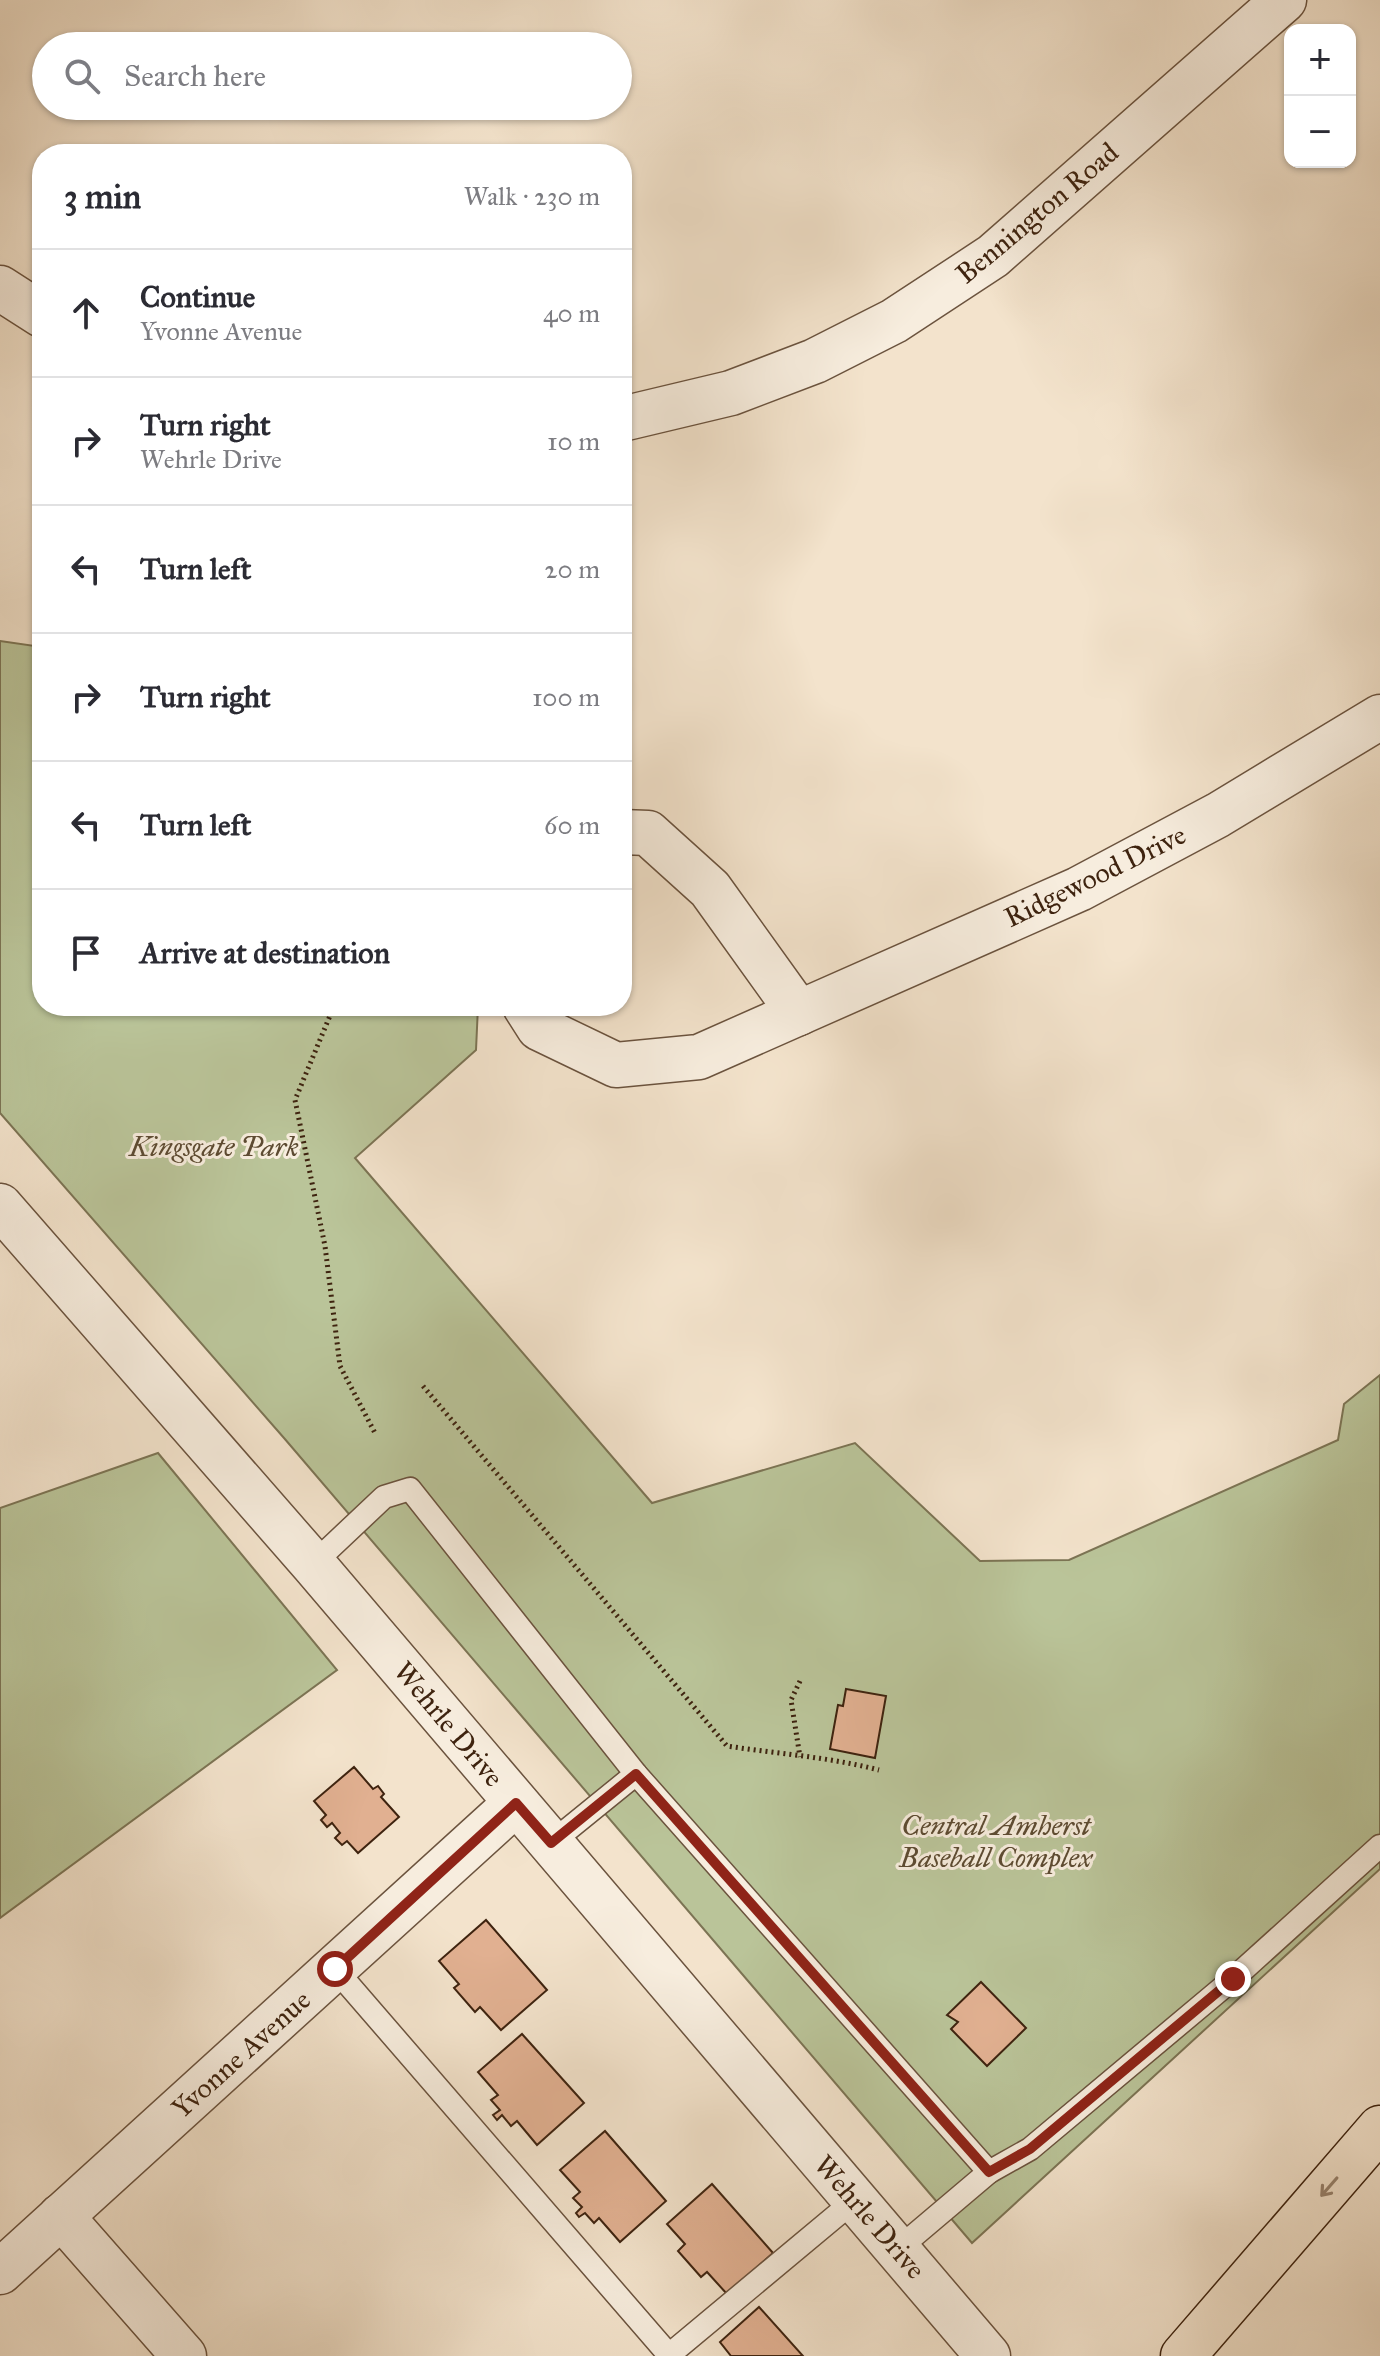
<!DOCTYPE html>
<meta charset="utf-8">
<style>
:root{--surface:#fff;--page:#f2f2f3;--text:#2b2b33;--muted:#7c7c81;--line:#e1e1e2}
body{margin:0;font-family:"IM FELL Great Primer",serif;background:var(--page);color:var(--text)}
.controls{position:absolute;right:24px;top:24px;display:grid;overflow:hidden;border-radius:16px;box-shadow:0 2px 6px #0004}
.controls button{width:72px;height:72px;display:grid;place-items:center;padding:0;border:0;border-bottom:2px solid var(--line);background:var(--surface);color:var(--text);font:40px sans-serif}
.stop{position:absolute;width:24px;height:24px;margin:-18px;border:6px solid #8f2418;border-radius:50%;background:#fff}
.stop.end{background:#8f2418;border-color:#fff;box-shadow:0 2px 8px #0008}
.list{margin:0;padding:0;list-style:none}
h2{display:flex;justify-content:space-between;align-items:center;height:104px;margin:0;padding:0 32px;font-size:34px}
h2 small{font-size:26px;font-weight:400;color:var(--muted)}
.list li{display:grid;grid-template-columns:52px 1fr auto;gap:24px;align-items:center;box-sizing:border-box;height:128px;padding:0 32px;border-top:2px solid var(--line)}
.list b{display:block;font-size:30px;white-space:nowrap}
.list p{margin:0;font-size:26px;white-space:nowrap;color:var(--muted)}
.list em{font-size:26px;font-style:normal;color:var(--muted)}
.icon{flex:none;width:44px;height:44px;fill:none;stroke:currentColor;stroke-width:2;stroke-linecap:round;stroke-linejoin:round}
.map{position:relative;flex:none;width:1380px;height:2356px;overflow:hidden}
.search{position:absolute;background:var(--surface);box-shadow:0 2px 6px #0004;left:32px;top:32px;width:600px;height:88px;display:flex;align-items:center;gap:20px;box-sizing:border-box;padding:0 28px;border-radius:44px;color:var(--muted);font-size:30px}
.panel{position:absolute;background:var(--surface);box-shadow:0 2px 6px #0004;left:32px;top:144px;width:600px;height:872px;border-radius:32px}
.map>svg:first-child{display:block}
.green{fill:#bac499;stroke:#7c7454;stroke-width:2}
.building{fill:#e1b091;stroke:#3e230f;stroke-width:2}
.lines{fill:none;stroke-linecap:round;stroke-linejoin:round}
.service-casing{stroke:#6b533e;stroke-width:25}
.minor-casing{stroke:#6b533e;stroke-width:47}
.tertiary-casing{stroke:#6b533e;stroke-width:47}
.motorway-casing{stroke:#3e230f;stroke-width:47}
.path{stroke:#3e230f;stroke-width:5;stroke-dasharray:2 4;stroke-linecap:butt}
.service{stroke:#f7edde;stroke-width:22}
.minor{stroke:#f7edde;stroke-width:44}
.tertiary{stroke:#f7edde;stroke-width:44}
.motorway{stroke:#f3e3cc;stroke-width:44}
.oneway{stroke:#98836e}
.route{stroke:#8f2418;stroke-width:10}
.labels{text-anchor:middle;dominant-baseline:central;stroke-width:6;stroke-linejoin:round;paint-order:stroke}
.street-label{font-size:28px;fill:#3e230f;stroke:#f7edde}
.park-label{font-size:28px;font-style:italic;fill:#5d4b32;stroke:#f7edde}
</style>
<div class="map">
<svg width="1380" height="2356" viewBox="0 0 1380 2356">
<rect width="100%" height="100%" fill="#f3e3cc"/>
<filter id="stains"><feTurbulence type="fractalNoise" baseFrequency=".0025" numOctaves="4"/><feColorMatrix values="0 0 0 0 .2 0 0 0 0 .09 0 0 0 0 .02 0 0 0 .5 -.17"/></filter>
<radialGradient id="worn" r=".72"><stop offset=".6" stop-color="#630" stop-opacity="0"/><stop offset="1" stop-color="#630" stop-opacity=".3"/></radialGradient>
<g class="green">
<path d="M0,641l42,6v359h436l-2,44 -121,108 297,345 203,-60 125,118 89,-1 269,-120 6,-36 36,-29v494l-408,374 -688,-805 -284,-325z"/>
<path d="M158,1453l179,217 -337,248v-410z"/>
</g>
<g class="building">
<path d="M846,1689l40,7 -11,62 -45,-9 8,-44 5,1z"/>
<path d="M354,1767l19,22 5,-3 6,8 -3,3 18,20 -41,36 -11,-12 -5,4 -7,-7 5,-5 -8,-10 -5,4 -6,-7 5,-5 -12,-14z"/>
<path d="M486,1920l61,70 -46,40 -21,-23 -5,5 -21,-24 5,-4 -20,-23z"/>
<path d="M981,1982l45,46 -39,38 -36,-37 7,-7 -11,-7z"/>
<path d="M522,2034l62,69 -47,42 -20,-24 -6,5 -9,-11 -5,5 -4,-5 7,-5 -9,-10 7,-5 -20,-23z"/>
<path d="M605,2131l61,70 -46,41 -21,-24 -5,5 -9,-10 -6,4 -3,-4 6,-6 -9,-9 7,-6 -20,-22z"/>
<path d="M712,2184l61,69 -46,41 -20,-22 -6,5 -23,-26 7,-7 -18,-20z"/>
<path d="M759,2307l44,49h-72l-11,-14z"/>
</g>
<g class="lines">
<g class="service-casing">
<g id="service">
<path d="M313,1564l71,-67 26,-8 226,285"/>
<path d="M551,1843l85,-69 353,398 41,-23 203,-170 147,-133"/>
<path d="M335,1969l334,386 186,-155"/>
<path d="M898,2249l91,-77"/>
</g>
</g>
<g class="minor-casing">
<g id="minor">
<path d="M0,288l42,27"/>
<path d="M622,419l109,-26 84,-32 79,-40 99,-65 291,-256"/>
<path d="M622,832l26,1 62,56 89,124"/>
<path d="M525,1006l14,22 77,37 83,-8 380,-168 139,-74 162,-98"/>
<path d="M61,2216l123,140"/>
<path d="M0,2272l516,-469"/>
</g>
</g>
<g class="tertiary-casing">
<path id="tertiary" d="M0,1206l313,358 675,792"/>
</g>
<g class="motorway-casing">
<path id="motorway" d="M1183,2356l197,-228"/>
</g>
<g class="path">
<path d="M334,1006l-39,94 30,146 15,120 35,67"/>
<path d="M423,1386l304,360c52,8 102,11 152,24"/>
<path d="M800,1681l-9,19 9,57"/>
</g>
<use href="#service" class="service"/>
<use href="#minor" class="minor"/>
<use href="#tertiary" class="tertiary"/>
<use href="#motorway" class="motorway"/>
</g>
<defs><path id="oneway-shaft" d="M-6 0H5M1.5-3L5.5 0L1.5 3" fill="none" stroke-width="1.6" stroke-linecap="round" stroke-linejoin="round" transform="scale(2)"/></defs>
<use class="oneway" href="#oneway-shaft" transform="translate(1329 2187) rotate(131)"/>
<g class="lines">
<path class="route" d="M335,1969l181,-166 35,40 85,-69 353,398 41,-23 203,-170"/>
</g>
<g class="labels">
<g class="street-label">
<text transform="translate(1037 213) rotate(-40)">Bennington Road</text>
<text transform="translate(1095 876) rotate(-26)">Ridgewood Drive</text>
<text transform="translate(449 1724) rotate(50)">Wehrle Drive</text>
<text transform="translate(241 2054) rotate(-42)">Yvonne Avenue</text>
<text transform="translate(870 2217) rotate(49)">Wehrle Drive</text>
</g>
<g class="park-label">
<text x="214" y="1146">Kingsgate Park</text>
<text x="996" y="1825">Central Amherst<tspan x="996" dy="32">Baseball Complex</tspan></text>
</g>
</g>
<rect width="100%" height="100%" filter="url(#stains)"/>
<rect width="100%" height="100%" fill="url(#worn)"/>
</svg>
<div class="controls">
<button>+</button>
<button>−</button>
</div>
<div class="stop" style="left:335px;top:1969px"></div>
<div class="stop end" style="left:1233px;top:1979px"></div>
<div class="search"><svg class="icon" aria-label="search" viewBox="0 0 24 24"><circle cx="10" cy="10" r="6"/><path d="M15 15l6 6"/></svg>Search here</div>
<section class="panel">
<h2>3 min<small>Walk · 230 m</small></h2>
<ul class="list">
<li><svg class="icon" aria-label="ahead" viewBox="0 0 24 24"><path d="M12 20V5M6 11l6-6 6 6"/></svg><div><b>Continue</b><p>Yvonne Avenue</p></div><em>40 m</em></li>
<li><svg class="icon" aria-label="right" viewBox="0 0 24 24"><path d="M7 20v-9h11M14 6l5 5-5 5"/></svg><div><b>Turn right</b><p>Wehrle Drive</p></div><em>10 m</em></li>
<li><svg class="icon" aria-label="left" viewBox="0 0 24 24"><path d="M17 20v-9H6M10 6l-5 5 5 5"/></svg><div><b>Turn left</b></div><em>20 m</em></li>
<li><svg class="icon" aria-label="right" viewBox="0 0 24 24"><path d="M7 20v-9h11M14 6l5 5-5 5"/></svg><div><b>Turn right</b></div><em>100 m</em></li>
<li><svg class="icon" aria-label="left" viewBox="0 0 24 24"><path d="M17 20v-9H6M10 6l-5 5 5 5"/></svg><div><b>Turn left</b></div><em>60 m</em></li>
<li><svg class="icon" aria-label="arrive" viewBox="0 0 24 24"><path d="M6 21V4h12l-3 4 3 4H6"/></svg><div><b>Arrive at destination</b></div></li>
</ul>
</section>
</div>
